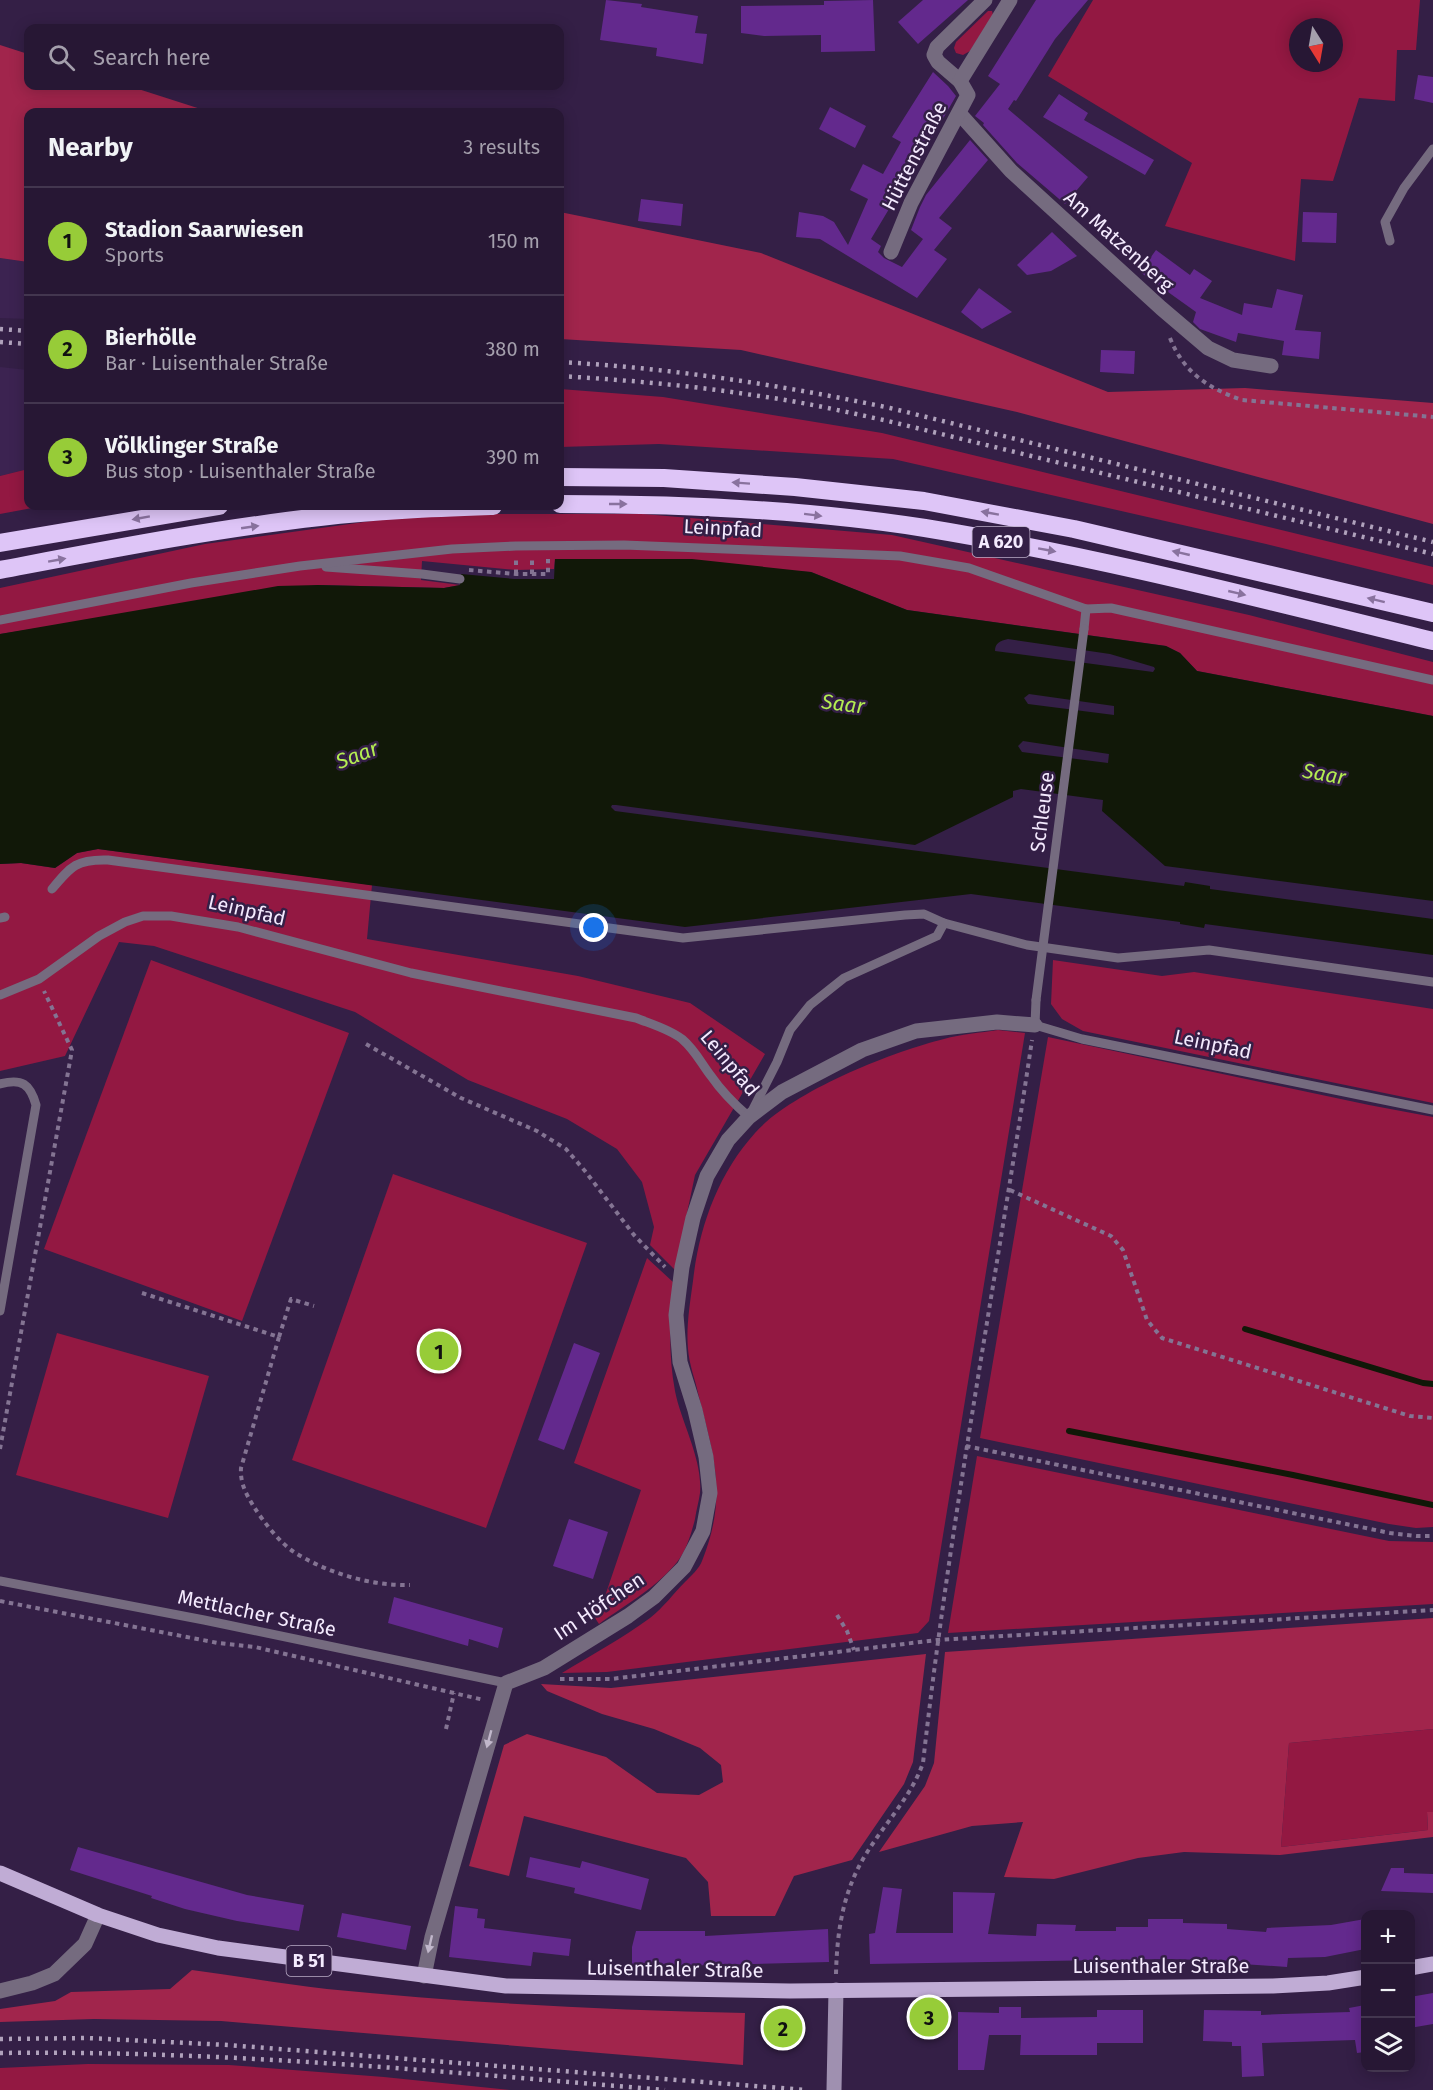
<!DOCTYPE html>
<meta charset="utf-8">
<style>
:root{--surface:#271734;--page:#332440;--text:#f1f3f6;--muted:#a49fac;--line:#43364f;--accent:#97cc38}
body{margin:0;font-family:"Fira Sans",sans-serif;background:var(--page);color:var(--text)}
.controls{position:absolute;right:18px;bottom:18px;display:grid;overflow:hidden;border-radius:12px;box-shadow:0 3px 15px #0003}
.controls button{width:54px;height:54px;display:grid;place-items:center;padding:0;border:0;border-bottom:2px solid var(--line);background:var(--surface);color:var(--text);font:30px sans-serif}
.compass{position:absolute;left:1289px;top:18px;width:54px;height:54px;border-radius:50%;background:var(--surface);box-shadow:0 3px 15px #0003;rotate:169deg}
.you{position:absolute;left:594px;top:928px;width:21px;height:21px;margin:-15px;border:4px solid #fff;border-radius:50%;background:#1a73e8;box-shadow:0 0 0 9px #1a73e833}
.badge{display:grid;place-items:center;width:39px;height:39px;border-radius:50%;background:var(--accent);color:#111;font-size:20px;font-weight:700}
.pin{position:absolute;translate:-50% -50%;border:3px solid #fff;box-shadow:0 2px 6px #0006}
.list{margin:0;padding:0;list-style:none}
h2{display:flex;justify-content:space-between;align-items:center;height:78px;margin:0;padding:0 24px;font-size:26px}
h2 small{font-size:20px;font-weight:400;color:var(--muted)}
.list li{display:grid;grid-template-columns:39px 1fr auto;gap:18px;align-items:center;box-sizing:border-box;height:108px;padding:0 24px;border-top:2px solid var(--line)}
.list b{display:block;font-size:22px;white-space:nowrap}
.list p{margin:0;font-size:20px;white-space:nowrap;color:var(--muted)}
.list em{font-size:20px;font-style:normal;color:var(--muted)}
.icon{flex:none;width:33px;height:33px;fill:none;stroke:currentColor;stroke-width:2;stroke-linecap:round;stroke-linejoin:round}
.map{position:relative;flex:none;width:1433px;height:2090px;overflow:hidden}
.search{position:absolute;background:var(--surface);box-shadow:0 3px 15px #0003;left:24px;top:24px;width:540px;height:66px;display:flex;align-items:center;gap:15px;box-sizing:border-box;padding:0 21px;border-radius:12px;color:var(--muted);font-size:22px}
.panel{position:absolute;background:var(--surface);box-shadow:0 3px 15px #0003;left:24px;top:108px;width:540px;height:402px;border-radius:12px}
.map>svg:first-child{display:block}
.built{fill:#3c2351}
.green{fill:#931842;fill-rule:evenodd}
.forest{fill:#a1254c}
.water{fill:#111808;fill-rule:evenodd}
.lines{fill:none;stroke-linecap:round;stroke-linejoin:round}
.stream{stroke:#111808;stroke-width:6}
.building{fill:#63298d}
.path{stroke:#847493;stroke-width:4;stroke-dasharray:4.5 4.5;stroke-linecap:butt}
.lane{stroke:#756b7f;stroke-width:9}
.street{stroke:#756b7f;stroke-width:15}
.secondary{stroke:#9f90b0;stroke-width:15}
.primary{stroke:#c0acd5;stroke-width:15}
.highway{stroke:#dec5f7;stroke-width:18}
.rail{stroke:#b0a2bc;stroke-width:4.5;stroke-dasharray:3 6;stroke-linecap:butt}
.lane-bridge{stroke:#756b7f;stroke-width:9}
.oneway{fill:#89729e}
.oneway2{fill:#c1b7cb}
.labels{text-anchor:middle;dominant-baseline:central;stroke-width:5;stroke-linejoin:round;paint-order:stroke}
.shield{fill:#341f46;stroke:#baadc7;stroke-width:1.5}
.shield-label{font-size:18px;font-weight:bold;fill:#f4eafe}
.street-label{font-size:20px;fill:#f4eafe;stroke:#341f46}
.water-label{font-size:21px;font-style:italic;fill:#b4ed52;stroke:#341f46}
</style>
<div class="map">
<svg width="1433" height="2090" viewBox="0 0 1433 2090">
<rect width="100%" height="100%" fill="#341f46"/>
<g class="built">
<path d="M0,258l28,4v57l-28,-1z"/>
<path d="M0,367l28,3v99l-28,7z"/>
</g>
<g class="green">
<path d="M1093,0h327l-4,50h-19l-2,51 -36,-3 -26,83 -32,-2 -6,82 -130,-35 27,-63 -144,-87zM1298,27h36v36h-36z"/>
<path d="M988,11h4l1,4 -23,36 -7,4 -7,-2 -2,-5 2,-6z"/>
<path d="M560,389l103,8 219,36 551,134v18l-167,-41 -373,-85 -234,-15 -99,3z"/>
<path d="M28,469v37h15l-43,8v-38z"/>
<path d="M422,514h221l249,21 357,80 184,47v54l-236,-45 -17,-18 -14,-7 -259,-36 -96,-38 -256,-13 -1,10 -38,1 -94,-9 -1,19 39,5 -16,3 -126,-3 -318,49v-46l205,-44z"/>
<path d="M98,849l274,36 -5,54 211,37 112,27 75,51 -70,121 -20,95 -25,-25 4,-18 -12,-45 -25,-33 -50,-30 -99,-39 -113,-68 -201,-66 -35,-4 -54,114 -65,15v-207l21,-1 34,5 22,-15z"/>
<path d="M151,960l198,73 -107,288 -198,-72z"/>
<path d="M1053,960l109,16 32,-4 239,37v94l-350,-72 -21,-12 -11,-15z"/>
<path d="M998,1030l27,3 -96,588 -11,12 -311,39 -45,1c29,-18 61,-35 88,-55 13,-10 24,-25 35,-36 6,-6 14,-13 17,-21 26,-65 12,-104 -4,-168 -3,-14 -9,-29 -10,-44 -2,-22 2,-46 5,-68 6,-54 25,-107 62,-148 36,-41 136,-81 189,-94 17,-5 36,-6 54,-9z"/>
<path d="M1048,1037l321,68 64,12v410l-17,1 -27,-4 -409,-86z"/>
<path d="M393,1174l194,69 -101,285 -194,-68z"/>
<path d="M647,1258l26,24c-3,37 -5,72 2,109 6,31 28,69 25,102 -1,8 -4,18 -5,26 -3,12 -8,29 -15,39 -20,28 -54,46 -81,66l-10,-15 13,-4 39,-115 -67,-27z"/>
<path d="M57,1333l152,43 -41,142 -152,-43z"/>
<path d="M977,1456l412,85 44,1v62l-485,29z"/>
<path d="M1433,1729v83l-6,1 1,17 -147,17 8,-104z"/>
<path d="M88,2064l141,1 155,12 126,13h-510v-22z"/>
</g>
<g class="forest">
<path d="M0,45l28,9v32h101l81,26h-182v150l-28,-4z"/>
<path d="M560,212l201,41 347,139 137,-4 188,15v121l-416,-112 -276,-62 -181,-11z"/>
<path d="M1433,1618v111l-144,14 -8,104 147,-17 -1,-18h6v25l-153,18 -96,-3 -46,6 -84,21 -50,-2 19,-55 -51,4 -93,26 46,-66 9,-23 11,-111z"/>
<path d="M926,1654l-13,108 -9,22 -52,76 -58,16 -19,40h-64l-3,-34 -22,-24 -162,-42 -15,60 -40,-10 35,-121 23,-11 79,23 51,36 42,2 24,-13 -2,-17 -21,-17 -46,-19 -52,-15 -55,-23 -6,-7 70,4z"/>
<path d="M192,1970c45,6 90,14 135,19 139,14 279,21 418,24l-2,52 -522,-44 -127,-2 -94,3v-13l55,-8 16,-9 99,-3z"/>
</g>
<path class="water" d="M555,559h137l119,13 96,38 259,36 14,7 17,18 236,45v185l-268,-35 -63,-55 1,-11 -82,-11 -8,2v6l-98,48 -299,-40h-4l-1,2 4,4 569,75 1,-4 25,4v3l223,30v36l-228,-31 -1,4 -24,-4v-2l-209,-28 -286,33 -587,-78 -21,4 -22,15 -34,-5 -21,1v-230l278,-48 40,-1 126,3 16,-3 1,-11 53,5h40zM1008,639l102,15 44,13 1,2 -2,3 -158,-21c0,-8 5,-10 13,-12zM1029,694l85,12v9l-86,-11 -4,-6zM1023,741l86,13 -1,9 -86,-11 -4,-6z"/>
<g class="lines">
<g class="stream">
<path d="M1245,1329l178,54 10,1"/>
<path d="M1069,1431l224,44 140,30"/>
</g>
</g>
<g class="building">
<path d="M606,0l36,4 -1,3 57,9 -3,17 12,1 -4,30 -47,-8 1,-8 -57,-8z"/>
<path d="M873,0l2,51 -54,1v-17l-57,1 -23,-3v-27l83,-1v-4z"/>
<path d="M923,0h45l-50,44 -20,-22z"/>
<path d="M1036,0h52l-33,39 -39,62 -2,-1 -6,9 80,68 -23,27 -48,-41 -34,-38 1,-2 -9,-7 25,-32 -12,-8z"/>
<path d="M933,72l15,14 8,10 -34,59 -5,-3 -17,30 4,2 -33,55 10,7 -3,6 6,6 18,9 21,-28 -12,-9 9,-23 6,-12 44,-55 18,20 -49,58 13,10 -18,22 13,9 -30,39 -97,-59 -24,-2 3,-25 24,4 11,6 14,23 20,-46 -18,-9 13,-26 20,10 18,-32 -9,-5z"/>
<path d="M1418,75l15,2v26l-19,-4z"/>
<path d="M1059,94l29,19 -4,7 70,40 -9,15 -102,-58z"/>
<path d="M830,107l36,19 -11,22 -36,-19z"/>
<path d="M641,199l42,5 -2,22 -43,-5z"/>
<path d="M1303,212l34,1 -1,30 -34,-1z"/>
<path d="M1052,232l25,24 -26,15 -24,4 -10,-10z"/>
<path d="M1156,250l34,25 4,-6 18,12 -12,17 42,17 2,-12 28,5 5,-19 26,6 -8,35 26,2 -2,27 -37,-4 2,-14 -46,-8 -2,9 -36,-13 -7,-7 3,-10 -56,-40z"/>
<path d="M979,288l33,24 -30,17 -21,-17z"/>
<path d="M1101,350l34,1 -1,23 -34,-2z"/>
<path d="M574,1343l26,10 -36,97 -26,-10z"/>
<path d="M569,1519l39,13 -15,47 -40,-13z"/>
<path d="M394,1597l109,31 -5,20 -29,-9 -1,7 -80,-23z"/>
<path d="M78,1847l169,48 57,10 -5,26 -62,-10 -52,-12 -34,-11 1,-2 -82,-26z"/>
<path d="M530,1857l50,11 2,-7 67,18 -8,31 -67,-17 1,-5 -49,-11z"/>
<path d="M1391,1868h13v5l29,1v19l-52,-2z"/>
<path d="M883,1887l19,2 -6,44h57v-41l42,1 -7,41 48,2 1,-12 39,1 -1,6h41v-4h32v-8h35v4l44,1v5l39,3 1,-4 64,-3 34,-6v30l-40,8 -37,1 -1,9 -45,-3v-3l-75,-2 -297,5 -1,-30 6,-1z"/>
<path d="M455,1906l23,3 -1,9 8,1 -1,9 87,11 -2,17 -36,-4 -2,14 -82,-9z"/>
<path d="M342,1913l69,13 -5,24 -69,-13z"/>
<path d="M828,1929l1,33 -197,5v-20l4,-16h69v5z"/>
<path d="M1433,1993v31l-23,4v-31z"/>
<path d="M1365,2005v47l-8,1 -2,-13 -93,3 2,33 -22,1 -1,-31h-9v-4l-29,-1 1,-31 57,1v4l22,-1 67,-2 -1,-4z"/>
<path d="M999,2007h22v11l76,-1v-7h46v33h-46v12h-77l1,-20h-32l-5,35h-26v-58l41,1z"/>
<path d="M770,2016h28l-1,24h-28z"/>
</g>
<g class="lines">
<g class="path">
<path d="M1170,338c14,35 38,50 72,62l191,17"/>
<path d="M469,570l47,4h32v-15"/>
<path d="M516,574v-15"/>
<path d="M532,574v-15"/>
<path d="M366,1044l95,54 76,33 29,18 19,22 49,64 31,32"/>
<path d="M1010,1190l101,46 12,14 24,70 15,18 248,78 23,2"/>
<path d="M142,1293l137,44 -38,131c-1,15 5,26 13,39 9,14 26,36 40,45 33,21 77,34 116,33"/>
<path d="M279,1337l12,-38 23,7"/>
<path d="M966,1446l424,87 27,3h16"/>
<path d="M0,1449l72,-399 -28,-59"/>
<path d="M0,1601l218,42 37,4 229,53"/>
<path d="M837,1615l10,16 7,19"/>
<path d="M560,1679h51l326,-39 496,-30"/>
<path d="M446,1729l8,-36"/>
<path d="M836,1974c1,-43 7,-83 30,-120 19,-31 45,-57 57,-91 27,-242 73,-481 109,-723"/>
</g>
<g class="lane">
<path d="M1390,241l-5,-19 19,-34 29,-39"/>
<path d="M326,567l96,7 38,5"/>
<path d="M0,620l191,-37 109,-17 152,-17 64,-3 108,-1 276,11 69,12 117,41 25,-1 322,72"/>
<path d="M1084,629l2,-20"/>
<path d="M0,918l5,-1"/>
<path d="M944,923l83,22 91,13 91,-8 224,32"/>
<path d="M0,995l39,-16 60,-43 26,-14 18,-6h28l67,11 173,46 225,45c15,6 33,11 46,21 13,11 19,24 29,37 11,16 23,28 38,41l28,-55 13,-32 20,-25 34,-27 93,-42 7,-13 -20,-9 -19,1 -222,23 -575,-78c-31,-1 -37,6 -56,29"/>
<path d="M1036,1000l-1,25 47,14 351,71"/>
<path d="M0,1084c22,-6 30,0 36,21l-36,206"/>
<path d="M0,1581l204,39 302,63"/>
</g>
<g class="street">
<path d="M960,81l-22,-19 -4,-7 3,-8 48,-47"/>
<path d="M959,113l52,58 150,137 47,40 25,12 38,6"/>
<path d="M891,252l20,-49 57,-108 -8,-14 50,-81"/>
<path d="M424,1976l8,-39 74,-254 38,-15 84,-52 26,-19 30,-30 19,-36 7,-38 -4,-36 -11,-47 -15,-48 -4,-47 6,-48 11,-49 14,-42 21,-36 21,-23 33,-25 80,-42 54,-19 81,-9 38,3"/>
<path d="M0,1991l32,-8 22,-9 31,-30 13,-29"/>
</g>
<path class="secondary" d="M834,2090l2,-100"/>
<g class="primary">
<path d="M0,1873l98,42 60,20 60,13 288,38 284,5 483,-5 55,-3 38,-6"/>
<path d="M1410,1968l23,-4"/>
</g>
<g class="highway">
<path d="M560,477l104,1 131,9 129,14 150,28 359,84"/>
<path d="M560,504c122,0 244,5 365,24 171,28 340,72 508,113"/>
<path d="M0,543l219,-37"/>
<path d="M0,570c106,-20 213,-41 320,-53 57,-7 116,-9 173,-11"/>
</g>
<g class="rail">
<path d="M0,329l28,2"/>
<path d="M0,342l28,2"/>
<path d="M560,362c111,6 221,23 330,46l543,134"/>
<path d="M560,376c64,4 128,9 192,19 46,6 91,16 136,26l545,133"/>
<path d="M0,2039l87,-1 141,7 578,45"/>
<path d="M0,2053c222,-3 444,19 665,37"/>
</g>
<path class="lane-bridge" d="M1036,1000l48,-371"/>
</g>
<defs><path id="oneway-solid" d="M-6-.8H1V-3.2L6.5 0L1 3.2V.8H-6Z" transform="scale(1.5)"/></defs>
<g class="oneway">
<use href="#oneway-solid" transform="translate(741 483) rotate(-176)"/>
<use href="#oneway-solid" transform="translate(618 504)"/>
<use href="#oneway-solid" transform="translate(990 513) rotate(-170)"/>
<use href="#oneway-solid" transform="translate(813 515) rotate(7)"/>
<use href="#oneway-solid" transform="translate(141 518) rotate(170)"/>
<use href="#oneway-solid" transform="translate(250 527) rotate(-8)"/>
<use href="#oneway-solid" transform="translate(1047 550) rotate(10)"/>
<use href="#oneway-solid" transform="translate(1181 553) rotate(-167)"/>
<use href="#oneway-solid" transform="translate(57 560) rotate(-10)"/>
<use href="#oneway-solid" transform="translate(1237 593) rotate(13)"/>
<use href="#oneway-solid" transform="translate(1376 600) rotate(-166)"/>
</g>
<g class="oneway2">
<use href="#oneway-solid" transform="translate(489 1739) rotate(105)"/>
<use href="#oneway-solid" transform="translate(430 1944) rotate(103)"/>
</g>
<g class="labels">
<g class="shield">
<rect x="972.5" y="527" width="57" height="30" rx="4.5"/>
<rect x="286.5" y="1946" width="45" height="30" rx="4.5"/>
</g>
<g class="shield-label">
<text x="1001" y="542">A 620</text>
<text x="309" y="1961">B 51</text>
</g>
<g class="street-label">
<text transform="translate(914 156) rotate(-63)">Hüttenstraße</text>
<text transform="translate(1119 241) rotate(42)">Am Matzenberg</text>
<text transform="translate(723 528) rotate(3)">Leinpfad</text>
<text transform="translate(1042 812) rotate(-83)">Schleuse</text>
<text transform="translate(247 910) rotate(13)">Leinpfad</text>
<text transform="translate(1213 1044) rotate(12)">Leinpfad</text>
<text transform="translate(730 1063) rotate(50)">Leinpfad</text>
<text transform="translate(599 1606) rotate(-34)">Im Höfchen</text>
<text transform="translate(257 1613) rotate(12)">Mettlacher Straße</text>
<text x="1161" y="1966">Luisenthaler Straße</text>
<text transform="translate(675 1969) rotate(1)">Luisenthaler Straße</text>
</g>
<g class="water-label">
<text transform="translate(843 704) rotate(7)">Saar</text>
<text transform="translate(357 755) rotate(-21)">Saar</text>
<text transform="translate(1324 774) rotate(10)">Saar</text>
</g>
</g>
</svg>
<div class="controls">
<button>+</button>
<button>−</button>
<button><svg class="icon" aria-label="layers" viewBox="0 0 24 24"><path d="M12 4l9 5-9 5-9-5zM3 14l9 5 9-5"/></svg></button>
</div>
<svg class="compass" viewBox="-18 -18 36 36"><path d="M0-13l5 13h-10z" fill="#e53935"/><path d="M0 13l5-13h-10z" fill="#a49fac"/></svg>
<div class="you"></div>
<div class="pin badge" style="left:439px;top:1351px">1</div>
<div class="pin badge" style="left:783px;top:2028px">2</div>
<div class="pin badge" style="left:929px;top:2017px">3</div>
<div class="search"><svg class="icon" aria-label="search" viewBox="0 0 24 24"><circle cx="10" cy="10" r="6"/><path d="M15 15l6 6"/></svg>Search here</div>
<section class="panel">
<h2>Nearby<small>3 results</small></h2>
<ul class="list">
<li><span class="badge">1</span><div><b>Stadion Saarwiesen</b><p>Sports</p></div><em>150 m</em></li>
<li><span class="badge">2</span><div><b>Bierhölle</b><p>Bar · Luisenthaler Straße</p></div><em>380 m</em></li>
<li><span class="badge">3</span><div><b>Völklinger Straße</b><p>Bus stop · Luisenthaler Straße</p></div><em>390 m</em></li>
</ul>
</section>
</div>
